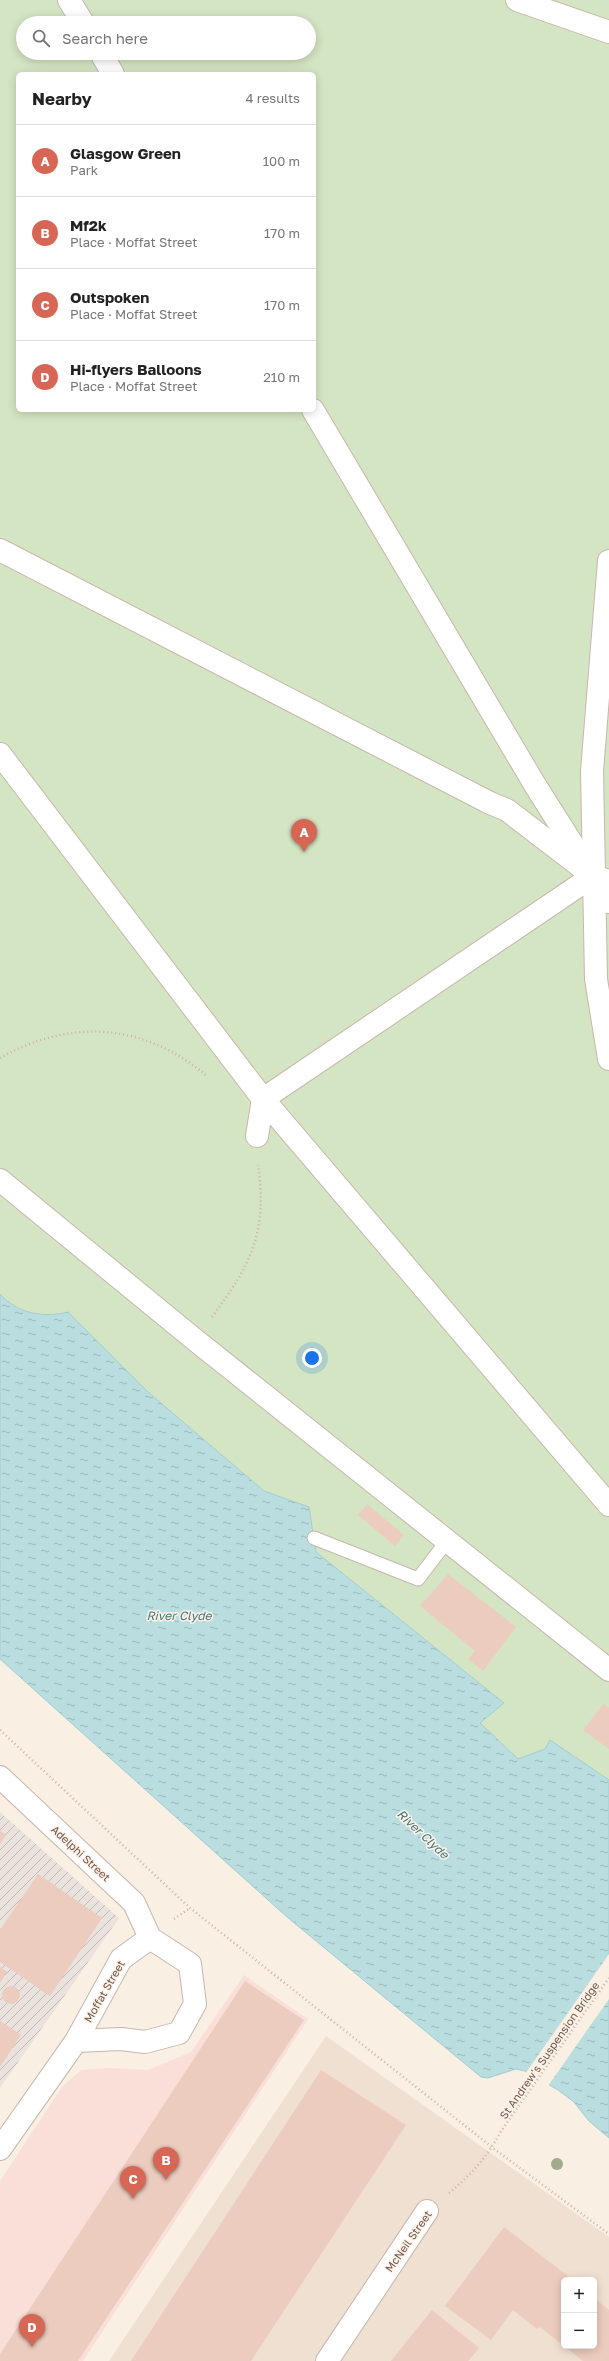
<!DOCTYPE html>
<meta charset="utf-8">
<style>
:root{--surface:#fff;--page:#f2f2f2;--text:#222;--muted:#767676;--line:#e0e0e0;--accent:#d76754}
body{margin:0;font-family:"Golos Text",sans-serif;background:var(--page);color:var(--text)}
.controls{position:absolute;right:12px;bottom:12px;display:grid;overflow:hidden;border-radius:6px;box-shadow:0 2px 10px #0003}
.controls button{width:36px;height:36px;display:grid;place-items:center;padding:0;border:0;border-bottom:1px solid var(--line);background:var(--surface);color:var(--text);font:20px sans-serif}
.you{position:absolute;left:312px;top:1358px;width:14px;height:14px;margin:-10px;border:3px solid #fff;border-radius:50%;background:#1a73e8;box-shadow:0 0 0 6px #1a73e833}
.badge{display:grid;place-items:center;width:26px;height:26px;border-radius:50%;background:var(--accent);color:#fff;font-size:13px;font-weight:700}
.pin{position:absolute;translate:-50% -33px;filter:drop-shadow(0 1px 2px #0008)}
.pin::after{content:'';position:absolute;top:21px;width:14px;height:12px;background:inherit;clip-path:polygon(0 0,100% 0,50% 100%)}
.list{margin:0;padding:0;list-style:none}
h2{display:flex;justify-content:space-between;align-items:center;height:52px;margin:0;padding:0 16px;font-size:17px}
h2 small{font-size:13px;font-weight:400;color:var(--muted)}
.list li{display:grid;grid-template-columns:26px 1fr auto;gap:12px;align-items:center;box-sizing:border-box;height:72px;padding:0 16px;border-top:1px solid var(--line)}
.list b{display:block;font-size:15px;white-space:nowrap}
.list p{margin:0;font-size:13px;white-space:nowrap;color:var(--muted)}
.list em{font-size:13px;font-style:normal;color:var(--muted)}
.icon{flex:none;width:22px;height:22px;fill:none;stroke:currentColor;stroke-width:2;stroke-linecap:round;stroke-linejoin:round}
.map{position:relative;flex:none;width:609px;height:2361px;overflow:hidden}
.search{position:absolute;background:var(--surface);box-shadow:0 2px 10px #0003;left:16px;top:16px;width:300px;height:44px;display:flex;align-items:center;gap:10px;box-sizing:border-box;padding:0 14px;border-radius:22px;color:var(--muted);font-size:15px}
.panel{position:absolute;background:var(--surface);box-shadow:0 2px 10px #0003;left:16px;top:72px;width:300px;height:340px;border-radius:6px}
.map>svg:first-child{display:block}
.residential{fill:#f0e0d2;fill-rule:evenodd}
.commercial{fill:#f9dfd8}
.industrial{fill:url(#industrial-furrows)}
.park{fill:#d4e5c3;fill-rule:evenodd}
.water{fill:url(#water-ripples);stroke:#a1cdd1}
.pier{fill:#f9efe3}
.building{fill:#ecccbe}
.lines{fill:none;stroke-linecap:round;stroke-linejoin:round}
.lane-casing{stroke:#c8b6ab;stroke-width:15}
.street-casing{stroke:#c8b6ab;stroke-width:24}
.path{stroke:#d0b0a1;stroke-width:2.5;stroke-dasharray:1 3;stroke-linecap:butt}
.lane{stroke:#fff;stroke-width:13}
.street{stroke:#fff;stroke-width:22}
.tree{fill:#9fab8c}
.labels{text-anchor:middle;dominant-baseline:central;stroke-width:3;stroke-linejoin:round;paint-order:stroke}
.street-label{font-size:11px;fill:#6e554c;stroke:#fdf3e8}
.water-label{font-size:12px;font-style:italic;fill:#457579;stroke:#fdf3e8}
</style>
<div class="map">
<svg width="609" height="2361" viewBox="0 0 609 2361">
<defs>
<pattern id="industrial-furrows" width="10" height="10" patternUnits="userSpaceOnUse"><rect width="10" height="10" fill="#e9e2dd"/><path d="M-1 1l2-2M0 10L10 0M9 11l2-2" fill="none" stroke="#c1bab5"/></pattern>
<pattern id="water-ripples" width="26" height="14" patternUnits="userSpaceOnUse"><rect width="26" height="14" fill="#badee0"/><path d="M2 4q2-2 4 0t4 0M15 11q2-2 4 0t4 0" fill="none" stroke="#9bb7b8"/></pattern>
</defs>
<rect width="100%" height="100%" fill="#f9efe3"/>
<path class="residential" d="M326,2036l283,201v124h-500zM564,2280h30v66h-30z"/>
<path class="commercial" d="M244,1975l64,44 -225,342h-83v-180l62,-94 19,-17 29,-2 38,2 43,-18z"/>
<path class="industrial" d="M0,1812l119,106 -119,170z"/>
<path class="park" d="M0,0h609v1780l-59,-39 -4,8 -28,10 -39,-36 25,-20 -188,-151 -7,-45 -45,-16 -116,-99 -80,-80c-25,6 -50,2 -68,-18zM23,23h286v30h-286zM18,74h296v336h-296z"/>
<path class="water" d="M0,1294c18,20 43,24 68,18l80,80 116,99 45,16 7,45 188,151 -24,20 38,36 27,-10 5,-9 59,40v358l-20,-17 -15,-19 -16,-12 -33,-19 -9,-2 -28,9 -7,-1 -194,-160 -287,-258z"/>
<path class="pier" d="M609,1954v45l-61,87 -23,-12z"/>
<g class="building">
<path d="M367,1504l37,31 -9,11 -37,-31z"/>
<path d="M448,1574l68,53 -33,44 -15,-12 7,-8 -55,-45z"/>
<path d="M603,1704l6,4v41l-26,-19z"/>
<path d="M0,1831l6,4 -6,9z"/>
<path d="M38,1874l64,44 -52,78 -50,-34v-32z"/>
<path d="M0,1967l7,5 -7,11z"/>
<path d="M245,1981l59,39 -226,341h-78v-7z"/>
<circle cx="11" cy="1995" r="9"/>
<path d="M0,2021l21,14 -21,32z"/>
<path d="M321,2070l85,55 -155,236h-120z"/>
<path d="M504,2227l69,53h-9v66l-24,-19 -3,2 -24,-19 -22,30 -46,-34z"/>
<path d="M594,2298l15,12v51h-26l-19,-15h30z"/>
<path d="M432,2310l47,38 -11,13h-77z"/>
</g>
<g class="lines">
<g class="lane-casing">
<path id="lane" d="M314,1538l104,41 29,-38"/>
</g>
<g class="street-casing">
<g id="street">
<path d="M69,0l14,23"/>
<path d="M517,0l92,32"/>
<path d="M101,53l12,21"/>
<path d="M313,410l222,375 74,117"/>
<path d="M0,550l490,253 17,7 86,66 16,5"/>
<path d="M609,561l-17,210 4,208 13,80"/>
<path d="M0,754l263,345 346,406"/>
<path d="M257,1136l6,-37 330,-223"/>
<path d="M0,1180l194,159 415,331"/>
<path d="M0,1777l134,126 16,35"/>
<path d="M0,2149l76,-108 45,-82 29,-21 40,26 5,40 -16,29 -34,9 -24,-3 -45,2"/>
<path d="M327,2361l100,-150"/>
</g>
</g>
<g class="path">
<path d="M0,1058c71,-40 144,-35 207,18"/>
<path d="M212,1317c39,-53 56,-85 46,-152"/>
<path d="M0,1730l190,178 303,240 116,86"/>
<path d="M174,1919l16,-11"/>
<path d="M449,2193c22,-18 39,-37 52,-62l108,-153"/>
</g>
<use href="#lane" class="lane"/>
<use href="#street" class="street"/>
</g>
<circle class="tree" cx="557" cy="2164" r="6"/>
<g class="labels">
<g class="street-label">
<text transform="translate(81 1853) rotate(43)">Adelphi Street</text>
<text transform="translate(104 1991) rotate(-60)">Moffat Street</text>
<text transform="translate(549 2050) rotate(-55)">St Andrew's Suspension Bridge</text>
<text transform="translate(408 2241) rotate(-55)">McNeil Street</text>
</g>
<g class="water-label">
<text x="179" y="1615">River Clyde</text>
<text transform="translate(423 1834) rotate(43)">River Clyde</text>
</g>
</g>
</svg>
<div class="controls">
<button>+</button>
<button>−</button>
</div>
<div class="you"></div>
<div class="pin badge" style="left:304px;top:852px">A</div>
<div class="pin badge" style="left:166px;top:2180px">B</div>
<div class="pin badge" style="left:133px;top:2199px">C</div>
<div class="pin badge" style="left:32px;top:2347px">D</div>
<div class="search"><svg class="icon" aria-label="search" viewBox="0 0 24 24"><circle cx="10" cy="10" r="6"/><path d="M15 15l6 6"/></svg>Search here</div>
<section class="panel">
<h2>Nearby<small>4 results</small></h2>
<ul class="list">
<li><span class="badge">A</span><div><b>Glasgow Green</b><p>Park</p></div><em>100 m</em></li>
<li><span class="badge">B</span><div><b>Mf2k</b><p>Place · Moffat Street</p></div><em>170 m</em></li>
<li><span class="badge">C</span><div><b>Outspoken</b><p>Place · Moffat Street</p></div><em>170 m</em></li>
<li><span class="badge">D</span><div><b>Hi-flyers Balloons</b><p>Place · Moffat Street</p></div><em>210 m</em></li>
</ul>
</section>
</div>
